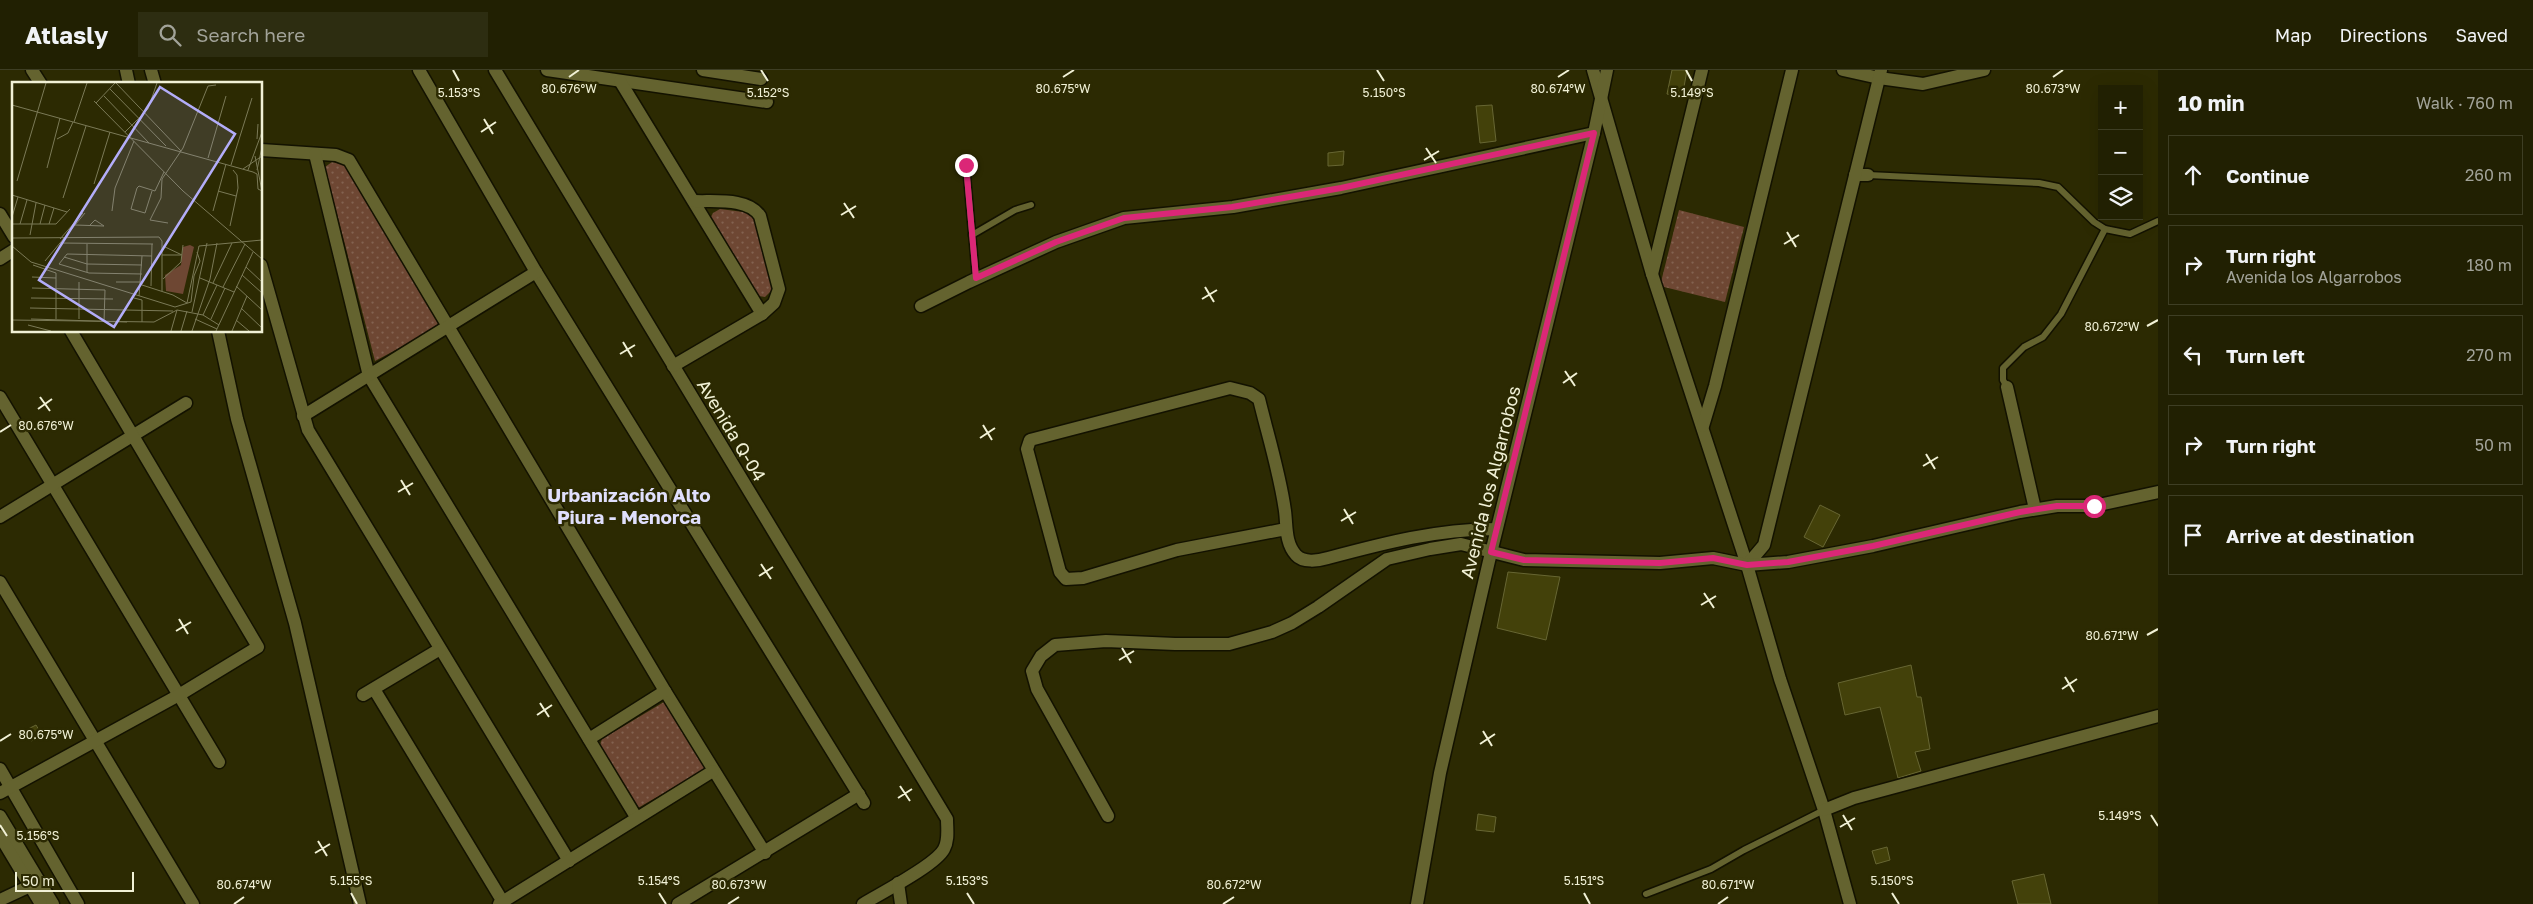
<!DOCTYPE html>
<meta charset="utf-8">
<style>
:root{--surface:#212002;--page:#2d2d11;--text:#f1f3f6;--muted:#a2a399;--line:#3e3e24}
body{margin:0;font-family:"Golos Text",sans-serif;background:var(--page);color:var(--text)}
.controls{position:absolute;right:15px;top:15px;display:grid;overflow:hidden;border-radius:0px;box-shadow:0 5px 20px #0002}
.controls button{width:45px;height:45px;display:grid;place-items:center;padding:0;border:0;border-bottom:1px solid var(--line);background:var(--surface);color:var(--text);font:25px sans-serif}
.scale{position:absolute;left:15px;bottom:12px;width:119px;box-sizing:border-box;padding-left:5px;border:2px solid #f1f1d6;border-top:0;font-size:14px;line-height:18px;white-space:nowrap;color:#f1f1d6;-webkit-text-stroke:4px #2c2a02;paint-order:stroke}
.stop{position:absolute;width:15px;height:15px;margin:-11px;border:4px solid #db2777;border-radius:50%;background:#fff}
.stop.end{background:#db2777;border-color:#fff;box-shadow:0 1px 5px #0008}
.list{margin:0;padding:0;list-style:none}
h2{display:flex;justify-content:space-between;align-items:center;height:65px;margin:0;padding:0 20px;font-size:21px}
h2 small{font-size:16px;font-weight:400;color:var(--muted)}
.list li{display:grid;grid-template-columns:32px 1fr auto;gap:15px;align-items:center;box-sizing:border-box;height:80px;margin:0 10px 10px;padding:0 10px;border:1px solid var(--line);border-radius:0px}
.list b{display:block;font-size:19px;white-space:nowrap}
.list p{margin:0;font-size:16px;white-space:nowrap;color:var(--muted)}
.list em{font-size:16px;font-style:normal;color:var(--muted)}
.icon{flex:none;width:28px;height:28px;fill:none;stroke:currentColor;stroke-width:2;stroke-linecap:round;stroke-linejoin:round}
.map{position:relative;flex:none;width:2158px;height:834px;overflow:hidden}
header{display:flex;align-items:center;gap:30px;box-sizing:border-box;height:70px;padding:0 25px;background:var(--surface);border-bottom:1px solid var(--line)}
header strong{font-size:24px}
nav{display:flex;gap:28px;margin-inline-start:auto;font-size:18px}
.search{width:350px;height:45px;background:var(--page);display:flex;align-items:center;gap:12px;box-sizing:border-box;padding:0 18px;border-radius:0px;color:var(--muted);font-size:19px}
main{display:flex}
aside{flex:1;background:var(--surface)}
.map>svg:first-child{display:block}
.grass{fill:url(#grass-dots)}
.building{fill:#43410a;stroke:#676633}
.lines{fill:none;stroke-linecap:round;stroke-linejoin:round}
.lane-casing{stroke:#131200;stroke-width:9}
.street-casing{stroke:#131200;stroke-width:15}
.lane{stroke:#64632f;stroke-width:6}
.street{stroke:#64632f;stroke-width:12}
.route{stroke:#db2777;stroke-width:6}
.ticks{fill:none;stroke:#f1f1d6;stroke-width:2}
.labels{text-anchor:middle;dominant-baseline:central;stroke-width:5;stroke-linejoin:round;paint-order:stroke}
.street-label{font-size:18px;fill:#f1f1d6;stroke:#2c2a02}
.neighbourhood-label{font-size:19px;font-weight:bold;fill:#e0dffc;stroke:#2c2a02}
.inset-road{fill:none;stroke:#7b7a57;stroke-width:1}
.view{fill:#b3adf9;fill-opacity:0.15;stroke:#b3adf9;stroke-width:2.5}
.inset-edge{fill:none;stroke:#f1f1d6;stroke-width:2.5}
.ticks-label{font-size:12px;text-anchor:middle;fill:#f1f1d6;stroke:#2c2a02;stroke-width:5;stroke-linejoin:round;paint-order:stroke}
</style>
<header>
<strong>Atlasly</strong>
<div class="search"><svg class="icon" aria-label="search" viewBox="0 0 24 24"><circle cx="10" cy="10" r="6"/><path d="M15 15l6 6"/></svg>Search here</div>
<nav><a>Map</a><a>Directions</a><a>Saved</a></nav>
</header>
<main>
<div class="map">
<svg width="2158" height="834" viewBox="0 0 2158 834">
<defs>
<pattern id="grass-dots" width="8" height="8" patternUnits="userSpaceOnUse" patternTransform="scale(1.25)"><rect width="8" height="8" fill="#6e4733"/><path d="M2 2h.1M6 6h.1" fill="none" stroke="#836250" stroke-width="1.8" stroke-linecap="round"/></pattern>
</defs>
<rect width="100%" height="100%" fill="#2c2a02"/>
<g class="grass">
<path d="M332,92l13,3 93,157 -1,5 -4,3 -58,31 -50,-194z"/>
<path d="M720,139l31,4 4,7 19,68 -9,9 -7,-1 -49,-75 4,-8z"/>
<path d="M1679,140l65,17 -19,75 -65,-16z"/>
<path d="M664,632l7,1 36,62 -2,4 -67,39 -38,-63 2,-6z"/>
</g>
<g class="building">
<path d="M1672,0h15l-5,28 -15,-4z"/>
<path d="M1492,35l4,36 -16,2 -4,-37z"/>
<path d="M1344,81l-1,14 -15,1v-13z"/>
<path d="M1820,435l20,10 -17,32 -19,-10z"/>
<path d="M1508,502l52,5 -14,63 -49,-12z"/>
<path d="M1911,595l6,32h4l9,52 -15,3 6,19 -23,7 -18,-71 -35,8 -7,-32z"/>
<path d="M36,655l6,10 -11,6 -5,-11z"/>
<path d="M1478,744l18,3 -2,15 -18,-2z"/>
<path d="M1887,777l3,13 -14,4 -4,-13z"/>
<path d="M2044,804l7,30h-33l-6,-23z"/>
</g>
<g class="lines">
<g class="lane-casing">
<g id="lane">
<path d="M966,95l10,113"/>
<path d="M1868,105l171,8 19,4 36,35 11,7 25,5 28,-13"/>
<path d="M972,165l43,-25 16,-5"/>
<path d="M2007,317l-4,-7v-12l21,-21 19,-10 18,-23 44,-85"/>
<path d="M1646,824l65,-25 33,-19 80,-40"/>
</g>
</g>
<g class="street-casing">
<g id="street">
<path d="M32,0l9,14"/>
<path d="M126,0l3,14"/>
<path d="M151,0l4,14"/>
<path d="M419,0l117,202 328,531"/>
<path d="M495,0l452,749c0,10 2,21 -3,30 -8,16 -63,44 -81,55"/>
<path d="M547,0l220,32"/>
<path d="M703,0l58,9"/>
<path d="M1593,0l59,204 95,291 33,114 44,131 26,94"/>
<path d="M1843,0l36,8 44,6 61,-14"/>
<path d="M620,11l142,233"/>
<path d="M261,80l75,5 13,5 316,531 100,162"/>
<path d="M315,84l54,222 267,441"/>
<path d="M1855,105h13"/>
<path d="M0,144l14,23"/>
<path d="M0,189l14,-9"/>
<path d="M261,195l47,165 261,431"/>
<path d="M1652,204l50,-204"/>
<path d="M921,236l48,-24 87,-40 68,-24 109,-11 108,-19 253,-55"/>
<path d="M218,261l19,88 58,204 65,281"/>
<path d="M673,296l89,-52 12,-11 5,-14 -19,-73c-12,-19 -47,-14 -66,-15"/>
<path d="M2007,317l28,122"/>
<path d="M0,327l219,365"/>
<path d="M303,346l233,-144"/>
<path d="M1703,356l12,-40 77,-316"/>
<path d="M0,447l186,-114"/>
<path d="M1286,459l-109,21 -94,28 -17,1 -6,-7 -33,-123 3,-9 200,-52 20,5 9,6c9,37 21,75 26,112 2,15 0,32 11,44 7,8 22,6 32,3 60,-16 106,-28 168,-29"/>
<path d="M1747,495l17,-20 117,-475"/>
<path d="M0,512l193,322"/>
<path d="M374,619l129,213"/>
<path d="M363,625l77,-46"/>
<path d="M589,669l76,-48"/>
<path d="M0,699l78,135"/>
<path d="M0,723l179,-98 79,-48 -187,-316"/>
<path d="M1824,740l30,-12 304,-82"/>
<path d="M0,746l53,88"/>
<path d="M1108,746l-71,-127 -5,-18 9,-15 14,-11 51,-4 69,3h54l43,-12 20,-9 26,-16 69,-48 43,-10 31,-5 63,16 136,3 53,-5 34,7 41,-3 85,-16 147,-34 37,-6h37l64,-14"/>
<path d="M0,766l41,68"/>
<path d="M898,813l3,21"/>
<path d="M0,830l30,-14"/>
<path d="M499,834l214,-133"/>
<path d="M678,834l181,-110"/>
<path d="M1417,834l23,-131 49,-212 105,-428 13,-63"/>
</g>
</g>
<use href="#lane" class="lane"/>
<use href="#street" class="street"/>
</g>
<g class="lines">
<path class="route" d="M966,95l10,113 80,-36 68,-24 108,-11 109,-19 253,-55 -103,419 33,8 136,3 53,-5 34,7 41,-3 85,-16 147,-34 37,-6h37"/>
</g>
<path class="ticks" d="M453,0l6,11M761,0l7,11M1377,0l7,11M1686,0l6,11M569,7l10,-7M1063,7l11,-7M1558,7l11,-7M2053,7l10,-7M484,49l9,15M481,62l15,-10M1426,78l10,15M1424,90l15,-9M844,133l10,15M841,145l15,-9M1787,162l9,15M1784,174l15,-9M1205,217l9,15M1202,229l15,-9M2147,256l11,-6M623,272l9,15M620,284l15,-9M1565,301l10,15M1563,313l14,-10M40,327l10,14M38,339l14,-10M983,355l9,15M0,362l11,-7M980,368l15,-10M1926,384l9,15M1923,396l15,-9M401,410l9,15M398,422l15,-9M1344,439l9,15M1341,451l15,-9M761,494l10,15M759,506l14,-9M1704,523l10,15M1701,535l15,-9M179,549l9,15M176,561l15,-9M2147,565l11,-6M1122,578l9,15M1119,590l15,-9M2065,607l9,15M2062,619l15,-10M540,633l9,14M537,645l15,-10M1483,661l9,15M0,671l11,-7M1480,674l15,-10M900,716l10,15M898,728l14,-9M1843,745l9,15M2151,745l7,11M0,755l7,11M1840,757l15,-9M318,771l9,15M315,783l15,-9M351,823l6,11M659,823l7,11M967,823l7,11M1584,823l6,11M1892,823l7,11M234,834l10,-7M728,834l11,-7M1223,834l11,-7M1718,834l10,-7"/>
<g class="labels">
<g class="street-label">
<text transform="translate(732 360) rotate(59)">Avenida Q-04</text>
<text transform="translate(1490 412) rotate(-76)">Avenida los Algarrobos</text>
</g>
<g class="neighbourhood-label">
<text x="629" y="424">Urbanización Alto<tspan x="629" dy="22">Piura - Menorca</tspan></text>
</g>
</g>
<g transform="translate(12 12)">
<rect width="250" height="250" fill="#2c2a02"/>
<path d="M178,163l4,2 -11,47 -17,-3 -1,-16 16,-10 2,-18z" fill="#6e4733"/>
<path class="inset-road" d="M104,1l65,68M98,7l56,57M92,14l45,47M82,19l89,90 79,68M84,21l19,-20M0,23l241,67 4,2 1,15 4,2M62,40l13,-39M113,50l23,-23 9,-26M45,57l11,-6 5,-11M245,57l1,-15M243,74l7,35M196,76l18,-62M219,83l21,-67M35,86l13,-50M231,87l19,-13M236,88l14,-38M245,88l5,-23M5,99l29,-98M82,102l16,-52M140,109l-7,22 -14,-4 6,-21 2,-2 16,5 9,-19M206,109l18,5M0,113l55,17M51,116l23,-72M100,129l3,-23 19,-47M201,129l13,-47M0,135l6,-20M156,141l-18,-3 11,-22 1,-19 21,-31 25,-62 8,-1M0,142h44l14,-15M8,142l7,-24M28,142l5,-19M37,142l5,-16M63,143l29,1M78,143l5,-5 9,6M218,144l8,-38 -1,-13 -4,-5M18,153l6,-32M0,156l147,-1 3,4v50M48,157l23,-26M48,161l93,1M0,164l19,16 144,45 16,-5 3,-26 6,-15 -3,-9M151,164l19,9M150,173h19M52,175l23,7 55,1M33,179l40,-48M21,183l23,8v46M234,185l16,15M75,190v-28M130,192l-53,-1 -30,-9 8,-10 85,2M230,193l20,18M20,195l24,1M188,196l34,14M151,197l18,-17 2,-17M104,200h26M201,201l19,-40M130,203l31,10 14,8 12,-57 63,-6M139,204l1,-42M224,204l26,24M211,205l22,-43M20,206l73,2 -1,32M127,214l3,-40M19,216l82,1M122,216l8,2v22M18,226l143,3M229,226l21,20M180,230l15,-69M191,233l14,-30M19,237l96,3M67,237v-37M183,237l22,10M199,237l14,-31M0,238l142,2 23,-12 26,5 16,10M224,238l13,11M16,243l23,6M159,249l6,-21M169,249l6,-20M180,249l18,-52 7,-36M204,249l37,-79M220,249l15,-35"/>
<path class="view" d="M148,5l75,47 -121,193 -75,-47z"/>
<rect width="250" height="250" class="inset-edge"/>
</g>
<g class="ticks-label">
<text x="569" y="23">80.676°W</text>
<text x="1063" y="23">80.675°W</text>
<text x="1558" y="23">80.674°W</text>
<text x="2053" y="23">80.673°W</text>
<text x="459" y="27">5.153°S</text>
<text x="768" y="27">5.152°S</text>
<text x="1384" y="27">5.150°S</text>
<text x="1692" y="27">5.149°S</text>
<text x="2112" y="261">80.672°W</text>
<text x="46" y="360">80.676°W</text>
<text x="2112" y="570">80.671°W</text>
<text x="46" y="669">80.675°W</text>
<text x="2120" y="750">5.149°S</text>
<text x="38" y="770">5.156°S</text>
<text x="351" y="815">5.155°S</text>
<text x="659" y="815">5.154°S</text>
<text x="967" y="815">5.153°S</text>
<text x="1584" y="815">5.151°S</text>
<text x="1892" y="815">5.150°S</text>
<text x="244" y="819">80.674°W</text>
<text x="739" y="819">80.673°W</text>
<text x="1234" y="819">80.672°W</text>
<text x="1728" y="819">80.671°W</text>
</g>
</svg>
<div class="controls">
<button>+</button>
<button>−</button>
<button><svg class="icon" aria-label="layers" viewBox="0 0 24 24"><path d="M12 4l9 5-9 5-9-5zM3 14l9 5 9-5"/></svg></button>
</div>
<div class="scale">50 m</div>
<div class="stop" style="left:2094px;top:436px"></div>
<div class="stop end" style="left:966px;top:95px"></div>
</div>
<aside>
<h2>10 min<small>Walk · 760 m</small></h2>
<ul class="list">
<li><svg class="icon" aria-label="ahead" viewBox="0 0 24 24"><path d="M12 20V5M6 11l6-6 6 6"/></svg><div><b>Continue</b></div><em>260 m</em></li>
<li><svg class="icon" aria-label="right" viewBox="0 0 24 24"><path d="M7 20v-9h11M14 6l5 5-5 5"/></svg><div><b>Turn right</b><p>Avenida los Algarrobos</p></div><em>180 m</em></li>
<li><svg class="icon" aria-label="left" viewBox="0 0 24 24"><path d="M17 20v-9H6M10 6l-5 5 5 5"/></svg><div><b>Turn left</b></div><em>270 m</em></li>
<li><svg class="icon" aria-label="right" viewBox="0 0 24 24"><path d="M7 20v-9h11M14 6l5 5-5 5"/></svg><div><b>Turn right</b></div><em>50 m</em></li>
<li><svg class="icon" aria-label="arrive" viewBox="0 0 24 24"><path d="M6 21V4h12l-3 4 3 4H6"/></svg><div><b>Arrive at destination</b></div></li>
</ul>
</aside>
</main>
